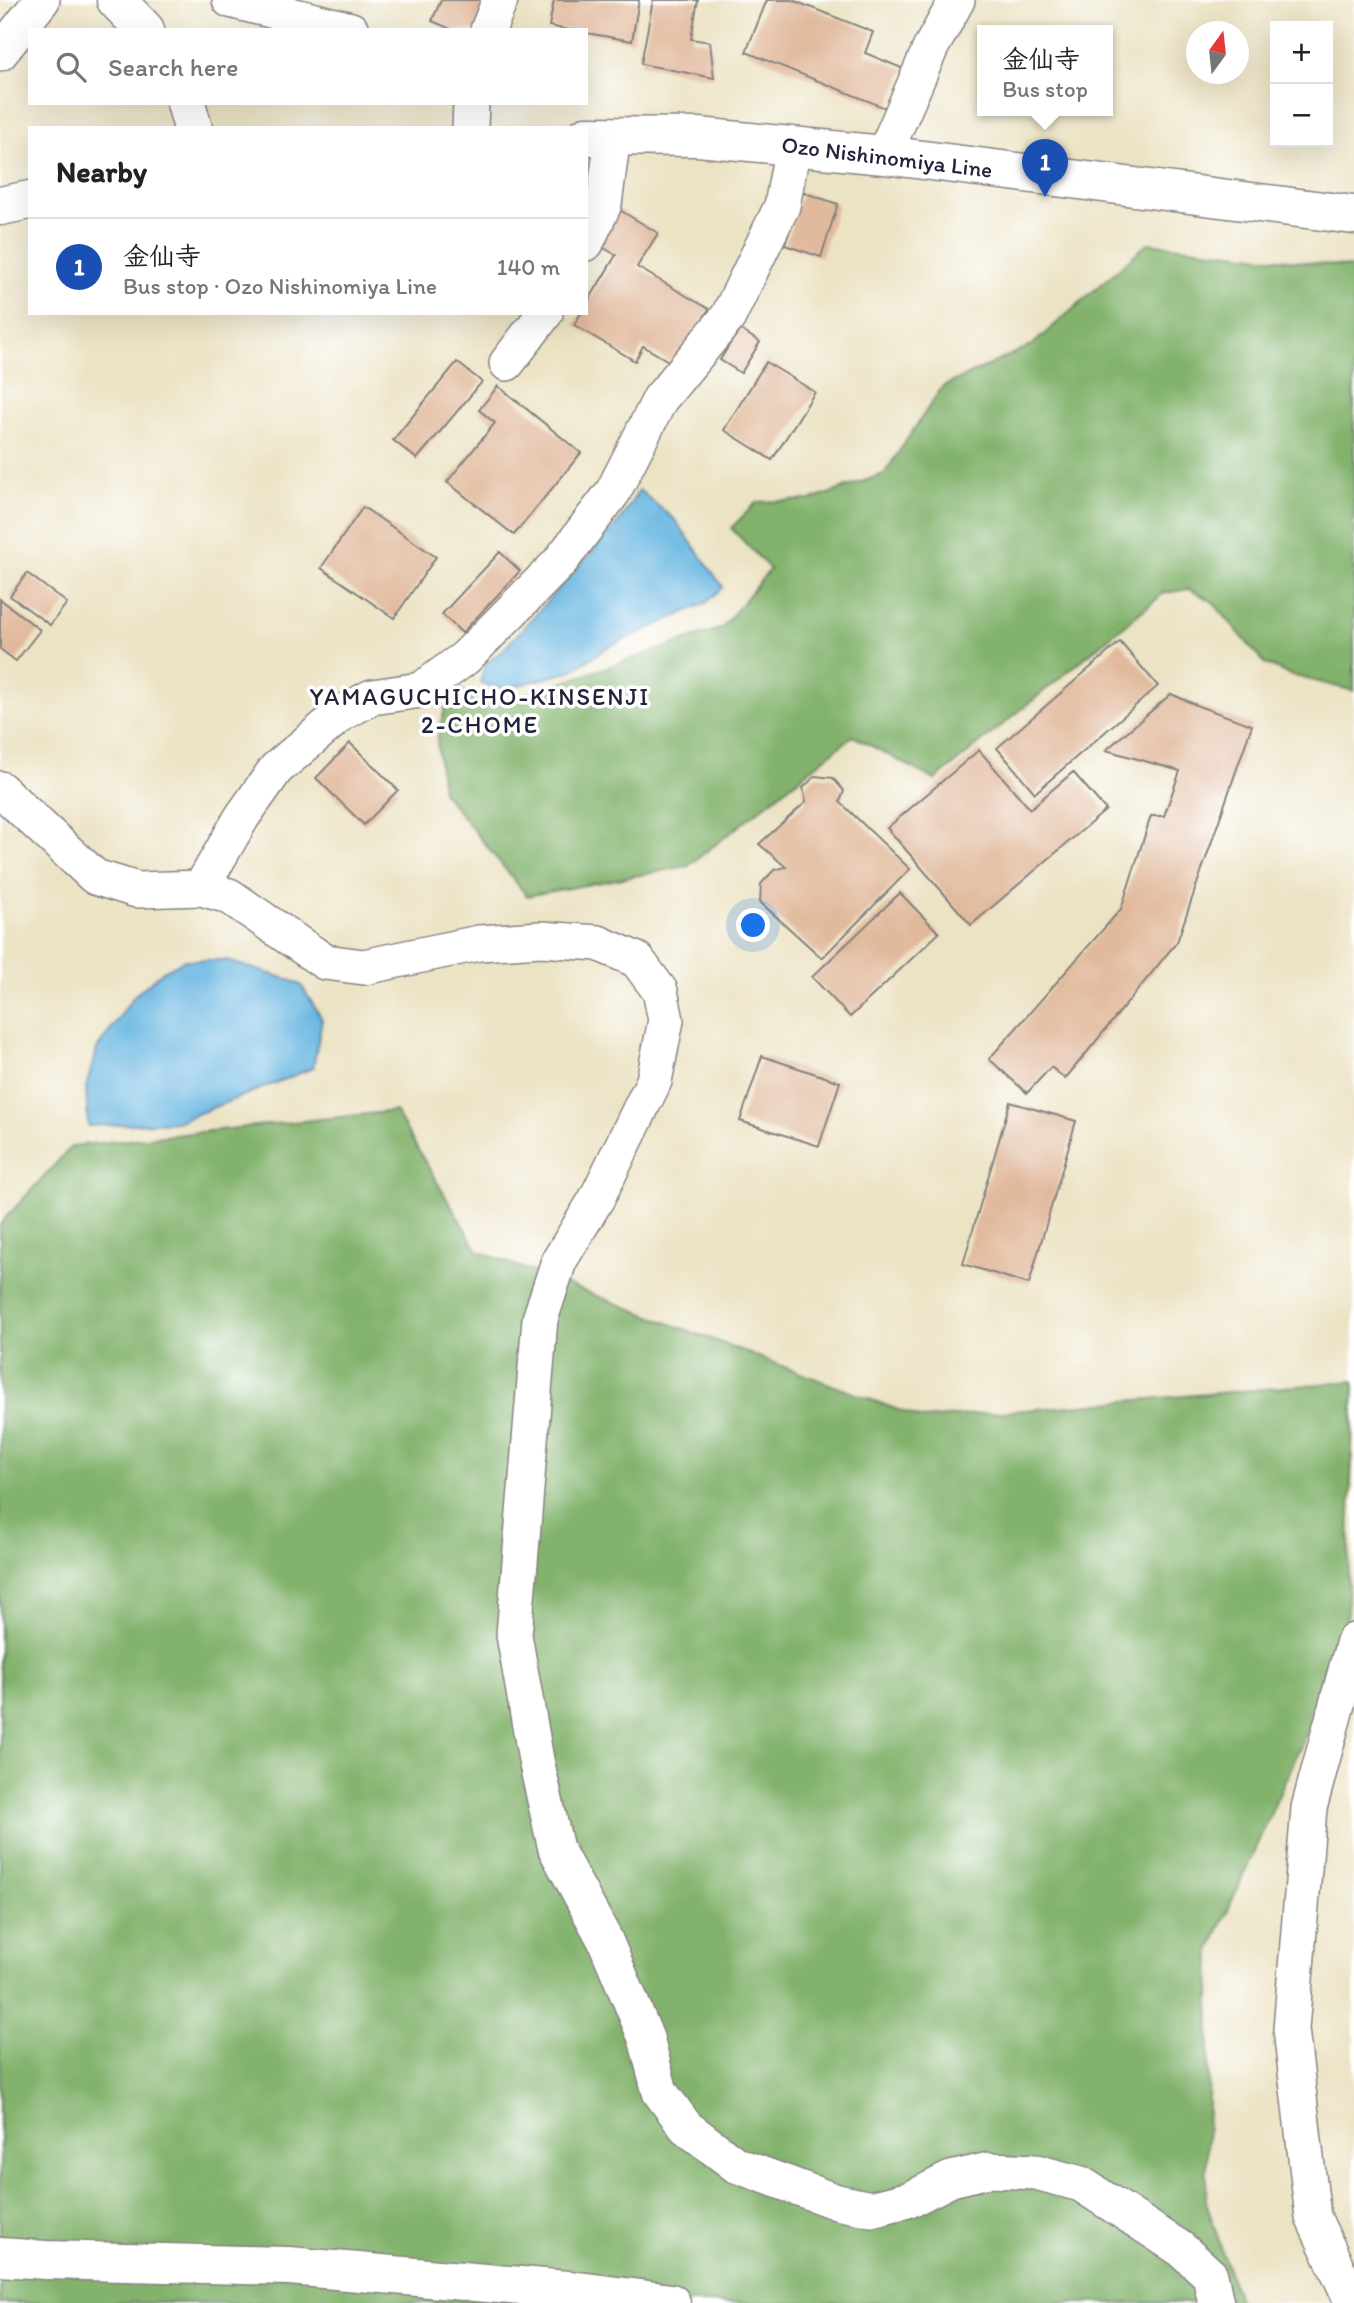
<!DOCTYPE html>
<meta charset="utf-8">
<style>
:root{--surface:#fff;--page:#f2f2f2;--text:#222;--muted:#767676;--line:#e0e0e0;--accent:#0f766e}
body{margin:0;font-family:Itim,"Klee One",sans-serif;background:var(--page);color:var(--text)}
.controls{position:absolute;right:21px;top:21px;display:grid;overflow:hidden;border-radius:0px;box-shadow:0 7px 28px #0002}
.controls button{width:63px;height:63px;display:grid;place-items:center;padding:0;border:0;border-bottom:2px solid var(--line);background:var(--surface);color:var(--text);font:35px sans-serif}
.compass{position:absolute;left:1186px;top:21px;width:63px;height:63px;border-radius:50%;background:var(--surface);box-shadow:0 7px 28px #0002;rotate:15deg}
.you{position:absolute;left:754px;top:926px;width:24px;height:24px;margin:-18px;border:5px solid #fff;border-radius:50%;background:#1a73e8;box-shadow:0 0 0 10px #1a73e833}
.badge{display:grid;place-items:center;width:46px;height:46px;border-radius:50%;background:var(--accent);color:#fff;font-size:23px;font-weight:700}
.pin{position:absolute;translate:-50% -58px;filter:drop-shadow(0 2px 4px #0008)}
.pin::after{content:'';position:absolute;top:37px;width:24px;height:21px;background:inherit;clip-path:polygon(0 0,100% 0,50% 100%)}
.popup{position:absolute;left:977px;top:25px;width:136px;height:91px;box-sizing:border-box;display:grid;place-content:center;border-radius:0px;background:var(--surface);filter:drop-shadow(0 2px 5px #0005);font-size:23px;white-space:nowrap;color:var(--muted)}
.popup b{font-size:26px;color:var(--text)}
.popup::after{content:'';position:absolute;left:50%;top:100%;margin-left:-14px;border:14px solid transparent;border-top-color:var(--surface)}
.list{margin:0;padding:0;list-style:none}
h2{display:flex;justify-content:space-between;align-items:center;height:91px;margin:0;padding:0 28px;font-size:30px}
h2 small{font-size:23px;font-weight:400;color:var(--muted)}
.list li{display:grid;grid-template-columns:46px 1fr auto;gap:21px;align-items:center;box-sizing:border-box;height:98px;padding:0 28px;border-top:2px solid var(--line)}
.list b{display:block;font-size:26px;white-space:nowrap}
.list p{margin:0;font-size:23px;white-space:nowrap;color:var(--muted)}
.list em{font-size:23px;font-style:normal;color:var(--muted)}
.icon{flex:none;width:38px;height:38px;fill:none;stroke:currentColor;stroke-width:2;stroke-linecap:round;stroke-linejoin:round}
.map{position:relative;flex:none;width:1354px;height:2303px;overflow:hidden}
.search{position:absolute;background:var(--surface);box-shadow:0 7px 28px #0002;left:28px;top:28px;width:560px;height:77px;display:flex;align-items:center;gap:18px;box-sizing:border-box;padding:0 24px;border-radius:0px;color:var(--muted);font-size:26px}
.panel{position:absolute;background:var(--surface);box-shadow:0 7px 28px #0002;left:28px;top:126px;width:560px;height:189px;border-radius:0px}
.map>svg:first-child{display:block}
.forest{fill:#82b26c;stroke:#526a54;stroke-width:2}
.water{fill:#67b6e1;stroke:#446c8e;stroke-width:2}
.building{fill:#e1b99c}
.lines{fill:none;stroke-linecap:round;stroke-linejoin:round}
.minor-casing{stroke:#878280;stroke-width:38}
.primary-casing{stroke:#878280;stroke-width:41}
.motorway-casing{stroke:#878280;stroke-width:41}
.minor{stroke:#fff;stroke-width:35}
.primary{stroke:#fff;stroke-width:38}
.motorway{stroke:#fff;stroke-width:38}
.labels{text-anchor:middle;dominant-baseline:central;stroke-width:7;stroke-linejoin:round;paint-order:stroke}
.street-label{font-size:23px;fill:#22223b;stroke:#fff}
.neighbourhood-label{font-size:24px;letter-spacing:2px;fill:#22223b;stroke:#fff}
</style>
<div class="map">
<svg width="1354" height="2303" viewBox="0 0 1354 2303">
<rect width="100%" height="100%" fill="#fff"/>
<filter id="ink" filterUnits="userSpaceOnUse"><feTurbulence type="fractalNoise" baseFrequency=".0143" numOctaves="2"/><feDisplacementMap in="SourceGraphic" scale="14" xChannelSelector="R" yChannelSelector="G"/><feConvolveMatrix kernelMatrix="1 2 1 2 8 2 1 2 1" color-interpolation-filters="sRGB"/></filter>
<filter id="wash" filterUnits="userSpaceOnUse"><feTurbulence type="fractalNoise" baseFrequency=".00686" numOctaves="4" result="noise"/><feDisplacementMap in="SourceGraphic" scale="28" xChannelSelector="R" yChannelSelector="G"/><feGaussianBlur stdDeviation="1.57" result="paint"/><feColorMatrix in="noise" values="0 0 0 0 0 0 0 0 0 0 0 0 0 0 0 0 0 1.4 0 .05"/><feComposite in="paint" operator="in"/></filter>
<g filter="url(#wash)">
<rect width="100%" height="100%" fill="#ece3c4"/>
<g class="forest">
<path d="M1148,243l206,25v423l-66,-17 -23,-10 -53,-63 -23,-12 -25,4 -229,187 -82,-44 -165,130 -161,30 -85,-105 -5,-51 13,-52 53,15 219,-75 48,-59 -39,-41 26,-26 54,-2 73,-26 58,-87 90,-42z"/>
<path d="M395,1111l83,140 444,168 432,-38 -8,263 -135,304 -5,253 33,102h-1239v-1079l72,-78z"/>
</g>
<g class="water">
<path d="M639,490l36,30 48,67 -17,16 -96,43 -41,26 -66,17 -23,-6 5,-19 18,-14 116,-128z"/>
<path d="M185,960h40l65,20 11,5 21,34 -9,49 -136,54 -89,4 -2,-39 11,-38 37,-53 29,-25z"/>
</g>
<g id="blocks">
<g class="building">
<path d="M441,0h49l-13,30h-24l-21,-9z"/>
<path d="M554,0h85l-7,41 -46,-8v-3h-17l-20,-4z"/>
<path d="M653,0h45l-7,39 19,3 4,36 -73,-14z"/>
<path d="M767,0h25l81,32 -8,21 39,16 -16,40 -142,-57z"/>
<path d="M802,192l36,12 -17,53 -36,-12z"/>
<path d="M618,209l40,24 -21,34 72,42 -34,56 -32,-19 -8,15 -61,-36 7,-12h5v-8l30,-50 -19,-11z"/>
<path d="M739,329l21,13 -19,31 -21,-13z"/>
<path d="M457,362l25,20 -65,77 -24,-19z"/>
<path d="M766,362l49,30 -43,68 -48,-30z"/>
<path d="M498,386l83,67 -67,82 -67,-53 48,-59 -16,-13z"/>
<path d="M363,507l73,50 -42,61 -73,-50z"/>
<path d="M500,552l20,19 -58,62 -20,-19z"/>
<path d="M27,573l40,30 -17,22 -40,-29z"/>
<path d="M0,599l40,31 -24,31 -16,-12z"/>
<path d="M1120,642l38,44 -123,107 -38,-45z"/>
<path d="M1171,694l30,13 51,18 -75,217 -112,137 -14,-12 -24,26 -38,-34 132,-150 30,-93h13l16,-45 -74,-21z"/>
<path d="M350,743l48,47 -34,35 -48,-47z"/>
<path d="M979,750l51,59 43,-37 33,38 -135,115 -84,-97z"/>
<path d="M815,776l18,2 11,13 -4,11 70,67 -88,89 -62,-56 1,-18 13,-14 12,-3 -27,-23 47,-42 -3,-14z"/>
<path d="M900,893l39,40 -89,84 -38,-40z"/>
<path d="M762,1056l78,26 -21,64 -79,-25z"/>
<path d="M1010,1102l66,19 -47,163 -66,-20z"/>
</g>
</g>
</g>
<g filter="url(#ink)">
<use href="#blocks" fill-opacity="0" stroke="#878280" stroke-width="2"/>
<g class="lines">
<g class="minor-casing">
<g id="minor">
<path d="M230,0l121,30"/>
<path d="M488,30l12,-30"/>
<path d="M0,53l42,-53"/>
<path d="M470,128l1,-25"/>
<path d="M884,155l47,-108 26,-47"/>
<path d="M586,243l18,-39 9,-68"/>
<path d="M507,363l38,-50"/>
<path d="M0,789l95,88 42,13 64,-2 28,8 96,66 39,5 115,-24 62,-4 57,4 39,17 23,31 6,29 -12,61 -57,117 -38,63 -19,58 -26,316 22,125 20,89 49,91 41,98 14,54 26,35 50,38 101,37 34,7 40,-10 40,-20 38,-9 47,2 45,12 100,65 29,26 6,28"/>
<path d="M201,888l41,-71 34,-48 66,-56 30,-16 49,-7 44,-32 94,-95 54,-71 47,-93 68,-82 54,-111 11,-60"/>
<path d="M1353,2303l-40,-86 -22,-188 18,-221 45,-167"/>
</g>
</g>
<g class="primary-casing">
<g id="primary">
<path d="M116,0l29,30"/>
<path d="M186,103l7,25"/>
<path d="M586,136l112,1 186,18 470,60"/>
<path d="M0,206l30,-6"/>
</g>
</g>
<g class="motorway-casing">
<path id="motorway" d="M0,2257l46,3 243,6 290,25 92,12"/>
</g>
<use href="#minor" class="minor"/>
<use href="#primary" class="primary"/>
<use href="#motorway" class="motorway"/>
</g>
</g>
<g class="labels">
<g class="street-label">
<text transform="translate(887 157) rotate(7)">Ozo Nishinomiya Line</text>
</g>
<g class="neighbourhood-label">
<text x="480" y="696">YAMAGUCHICHO-KINSENJI<tspan x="480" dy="28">2-CHOME</tspan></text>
</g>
</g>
</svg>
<div class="controls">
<button>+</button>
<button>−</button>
</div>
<svg class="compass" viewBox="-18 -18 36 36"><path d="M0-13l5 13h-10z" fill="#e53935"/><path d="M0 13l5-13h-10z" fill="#767676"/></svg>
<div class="you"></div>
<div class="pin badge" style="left:1045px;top:197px;background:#1a4fb4">1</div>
<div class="popup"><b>金仙寺</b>Bus stop</div>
<div class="search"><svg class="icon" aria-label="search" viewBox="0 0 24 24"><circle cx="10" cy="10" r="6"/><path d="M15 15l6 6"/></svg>Search here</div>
<section class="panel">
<h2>Nearby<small></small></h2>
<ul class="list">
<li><span class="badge" style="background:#1a4fb4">1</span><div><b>金仙寺</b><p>Bus stop · Ozo Nishinomiya Line</p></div><em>140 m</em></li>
</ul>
</section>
</div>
